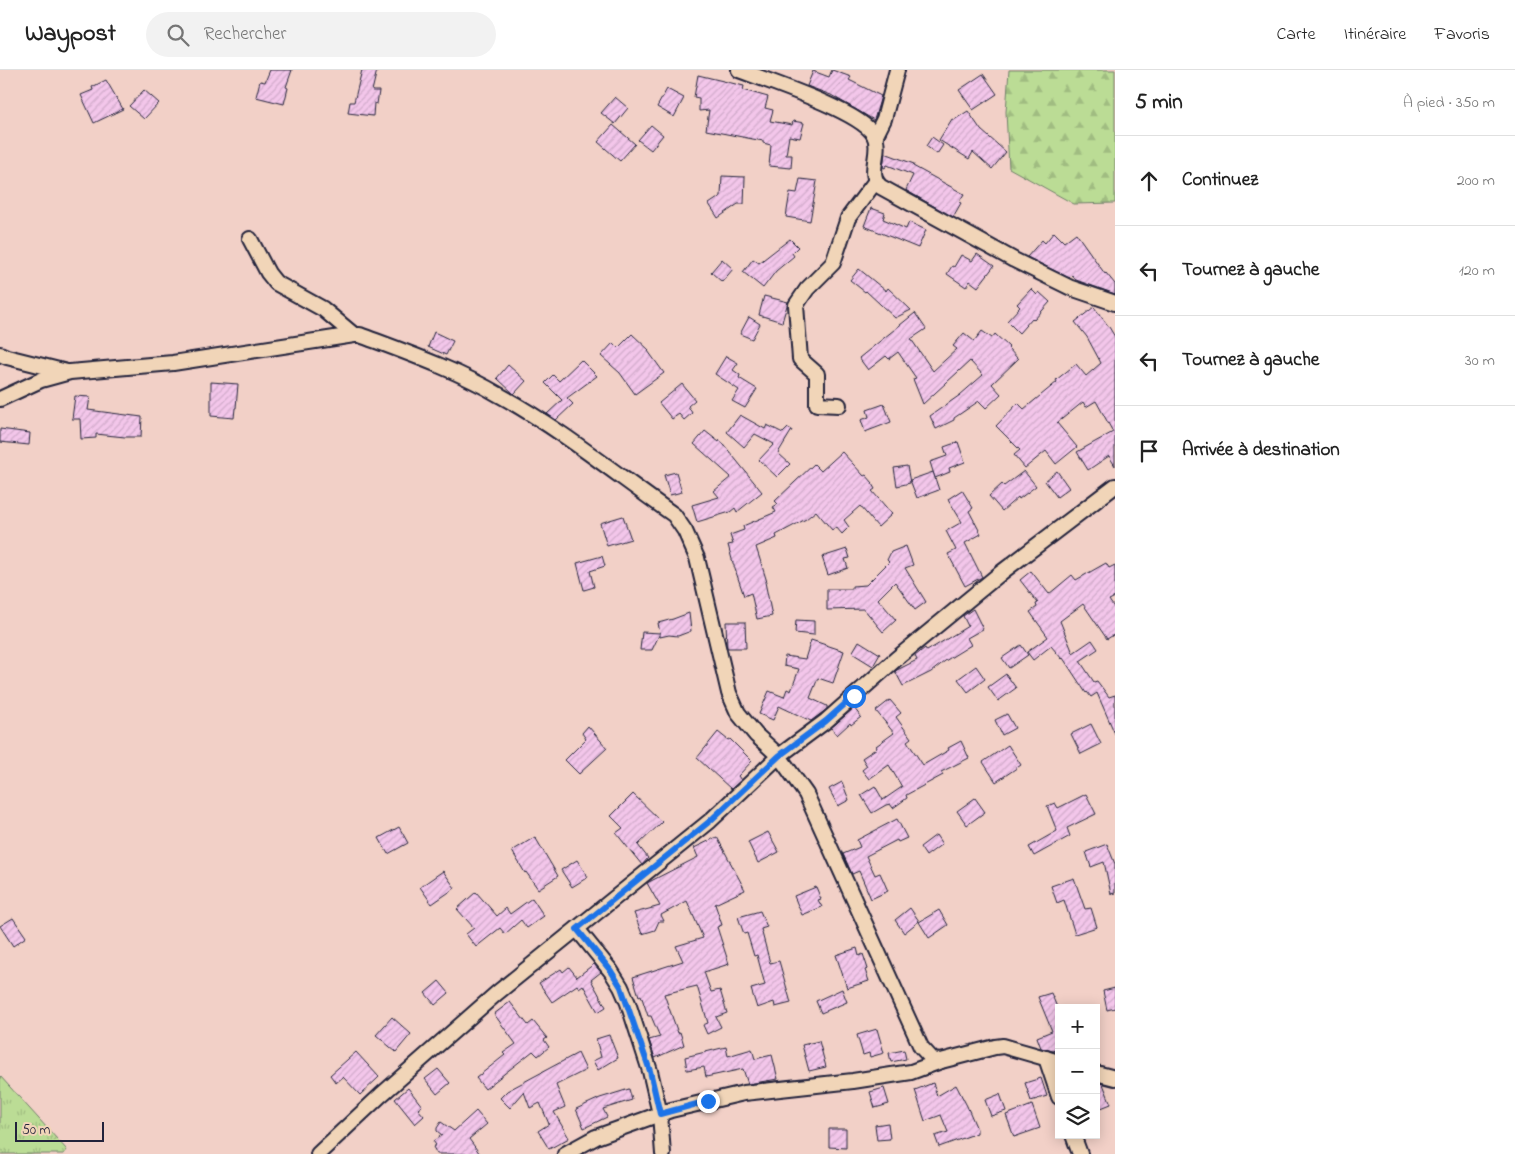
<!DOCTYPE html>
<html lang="fr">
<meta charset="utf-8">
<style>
:root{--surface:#fff;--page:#f2f2f2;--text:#222;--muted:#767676;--line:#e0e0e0}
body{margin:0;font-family:"Indie Flower",sans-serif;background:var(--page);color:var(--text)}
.controls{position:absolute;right:15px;bottom:15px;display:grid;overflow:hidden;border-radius:0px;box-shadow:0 2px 12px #0003}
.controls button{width:45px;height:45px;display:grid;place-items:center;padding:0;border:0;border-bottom:1px solid var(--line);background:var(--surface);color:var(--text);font:25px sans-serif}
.scale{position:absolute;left:15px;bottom:12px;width:89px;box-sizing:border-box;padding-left:5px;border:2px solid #22223b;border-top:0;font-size:14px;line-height:18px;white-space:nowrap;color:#22223b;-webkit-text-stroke:4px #f1d5b8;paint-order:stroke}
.stop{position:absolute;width:15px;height:15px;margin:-11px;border:4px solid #1a73e8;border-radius:50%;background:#fff}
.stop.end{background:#1a73e8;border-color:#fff;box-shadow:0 1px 5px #0008}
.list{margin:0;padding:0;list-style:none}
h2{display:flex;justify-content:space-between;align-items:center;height:65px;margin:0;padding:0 20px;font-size:21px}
h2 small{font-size:16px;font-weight:400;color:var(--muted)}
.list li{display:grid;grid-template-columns:32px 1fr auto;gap:15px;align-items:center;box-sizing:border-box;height:90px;padding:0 20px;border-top:1px solid var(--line)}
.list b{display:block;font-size:19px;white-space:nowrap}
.list em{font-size:16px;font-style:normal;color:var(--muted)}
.icon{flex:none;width:28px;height:28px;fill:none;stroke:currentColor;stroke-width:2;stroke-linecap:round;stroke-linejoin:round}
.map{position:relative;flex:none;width:1115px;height:1084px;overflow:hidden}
header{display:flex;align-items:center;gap:30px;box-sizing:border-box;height:70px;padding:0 25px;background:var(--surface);border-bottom:1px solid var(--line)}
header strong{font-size:24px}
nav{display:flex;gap:28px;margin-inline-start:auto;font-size:18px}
.search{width:350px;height:45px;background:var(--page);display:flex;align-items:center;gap:12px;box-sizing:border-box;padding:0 18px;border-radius:28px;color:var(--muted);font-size:19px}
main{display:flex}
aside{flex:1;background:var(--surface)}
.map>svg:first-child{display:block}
.grass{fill:url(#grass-tufts);stroke:#6e7f68}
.forest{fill:url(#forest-firs);stroke:#6e7f68}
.building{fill:url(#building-hatch);stroke:#22223b}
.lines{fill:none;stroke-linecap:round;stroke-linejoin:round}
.minor-casing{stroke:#22223b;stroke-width:18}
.minor{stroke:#f1d5b8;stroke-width:14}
.route{stroke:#1a73e8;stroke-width:6}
</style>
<header>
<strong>Waypost</strong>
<div class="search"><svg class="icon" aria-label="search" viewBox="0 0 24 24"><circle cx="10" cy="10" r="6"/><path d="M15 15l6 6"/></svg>Rechercher</div>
<nav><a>Carte</a><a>Itinéraire</a><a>Favoris</a></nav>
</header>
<main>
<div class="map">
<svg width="1115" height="1084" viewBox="0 0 1115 1084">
<defs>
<pattern id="grass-tufts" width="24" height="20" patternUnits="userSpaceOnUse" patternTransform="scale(1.25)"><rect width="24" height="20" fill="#bbdc95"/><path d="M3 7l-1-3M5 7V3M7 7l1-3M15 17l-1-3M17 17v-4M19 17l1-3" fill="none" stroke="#a0bc81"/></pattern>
<pattern id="forest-firs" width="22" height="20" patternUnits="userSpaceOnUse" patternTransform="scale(1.25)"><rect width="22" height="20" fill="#bbdc95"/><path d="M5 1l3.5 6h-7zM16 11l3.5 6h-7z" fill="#a0bc81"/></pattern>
<pattern id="building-hatch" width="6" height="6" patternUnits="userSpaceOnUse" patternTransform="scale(1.25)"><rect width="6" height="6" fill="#f3c6ea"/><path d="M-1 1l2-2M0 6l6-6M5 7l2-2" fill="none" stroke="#d0aaca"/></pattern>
</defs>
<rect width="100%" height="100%" fill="#f2d0c7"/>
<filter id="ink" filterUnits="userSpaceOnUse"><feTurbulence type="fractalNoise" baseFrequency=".02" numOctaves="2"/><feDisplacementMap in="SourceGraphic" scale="10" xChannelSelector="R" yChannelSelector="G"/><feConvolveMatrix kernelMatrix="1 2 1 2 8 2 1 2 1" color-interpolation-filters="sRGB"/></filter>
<g filter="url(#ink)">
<path class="grass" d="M0,1006l67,74 -3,4h-64z"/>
<path class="forest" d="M1009,0h106v133l-41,1 -65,-36 -3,-56z"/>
<g class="building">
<path d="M270,0h22l-6,17 2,1 -4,16 -28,-7 4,-16 5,1z"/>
<path d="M362,0h15l-5,21h7l-2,13 -3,-1 -1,13 -25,-3 2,-11h4z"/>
<path d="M832,0l19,7 -2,3 32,16 -7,24 -43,-25 -24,-9 6,-15 16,6z"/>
<path d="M983,4l14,20 -24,16 -14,-20z"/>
<path d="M698,5l46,11 -1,4 25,7 -3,11 8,2 -3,11 22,4 1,-4 11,2 -4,15 -11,-2 -3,19h6l-1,13 -22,-2 2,-21 -8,-2v-2l-57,-11 3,-20 -10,1v-13l-5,-1z"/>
<path d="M106,10l17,29 -29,14 -13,-28 12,-5 -1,-3z"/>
<path d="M667,19l17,9 -10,19 -17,-10z"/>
<path d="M144,20l15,13 -15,16 -15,-13z"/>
<path d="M615,27l13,11 -13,16 -14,-11z"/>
<path d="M968,41l13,19 25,22 -14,17 -19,-17 -4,7 -30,-19 13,-21 2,1z"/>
<path d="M613,55l22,19 -15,17 -22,-19z"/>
<path d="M651,55l12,10 -12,15 -13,-10z"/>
<path d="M932,67l11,8 -6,9 -11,-8z"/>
<path d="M885,83l29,11 -1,2 51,28 -5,8 2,1 -8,14 -46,-26 -1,-1 7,-15 -26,-10 -2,3 -2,-1z"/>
<path d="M722,106l23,1 -1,27h-6l-20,14 -9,-14 12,-8z"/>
<path d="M800,109l17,2 -7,40 -24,-4 4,-25 7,1z"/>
<path d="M871,138l14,5 -2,6 23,10 3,-7 17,8 -8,18 -54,-22z"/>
<path d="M1054,162l10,10 12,-9 29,41 1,-1 9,11v10l-39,-14 -4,-5 -3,3 -42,-21 15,-17 3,3z"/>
<path d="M790,169l8,8 -6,6 2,3 -18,15 -13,17 -20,-16 10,-13 6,4z"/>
<path d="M977,184l17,12 -16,21 -8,-6 -4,6 -19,-13 5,-8 2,1 7,-12 11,6z"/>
<path d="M722,189l11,10 -11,13 -11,-10z"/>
<path d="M859,199l27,22 2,-3 23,22 -16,8 -29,-27 -1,1 -15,-12z"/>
<path d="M1031,219l6,6 2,-3 11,10 -16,18 -2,-2 -13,15 -12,-12 13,-14 -3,-3z"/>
<path d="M764,226l24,6 -6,20 -23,-7z"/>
<path d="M1094,237l15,20 6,10v129l-6,-10 -21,14 -11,-18 36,-20 -17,-31 -10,6 -3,-5 -26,21 20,24 -21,17 -10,-13 -21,17 -11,-13 6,-5 -24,-24 22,-23 6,6 33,-27 -1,-2 20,-16 10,12 15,-13 -14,-26 -12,-15z"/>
<path d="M915,243l11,16 -15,10 22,32 24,-22 -4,-3 11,-13 10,8 8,-10 10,7 3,-4 14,13 -1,1 10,11 -26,25 9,10 -15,14 -7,-7 -25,17v2l-18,9 -6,-13 30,-21 23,-20 -13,-14 -47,43 -10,-25 3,-1 -18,-26 -9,7 -3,-3 -18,14 -9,-12z"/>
<path d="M749,247l11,7 -8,15 -12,-5z"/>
<path d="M434,262l19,9 -7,14 -18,-8z"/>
<path d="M632,264l17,16 -1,1 16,22 -29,21 -15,-21 -19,-17 12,-13 5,5z"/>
<path d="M726,286l12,7 -5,7 7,5 -1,3 18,11 -12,19 -13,-7 7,-11 -24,-16z"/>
<path d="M581,290l16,16 -30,22 6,6 -17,16 -9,-6 15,-14 -17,-17 8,-8 6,6z"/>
<path d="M508,295l18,16 -12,13 -17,-16z"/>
<path d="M211,312l27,2 -2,24h-1l-1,10 -23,-2z"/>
<path d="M682,314l13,16 -7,6 4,7 -8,7 -5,-6 -7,5 -13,-16z"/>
<path d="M75,326l15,1 -2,13 54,7 -1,20h-16l-29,-3v4l-15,1 -1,-20h-8z"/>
<path d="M884,334l7,18 -26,10 -4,-12 8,-3 -2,-7z"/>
<path d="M740,345l25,14 2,-4 16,8 5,-5 4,2 -14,23 12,11 -13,13 -18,-17 15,-16 -19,-10 -11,13 -17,-15z"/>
<path d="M0,359l30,4 -1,12 -29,-3z"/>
<path d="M705,361l14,11 1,-2 42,52 -25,20 -2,-4 -5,4 -33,10 -5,-17 27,-8 -5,-6 17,-14 -37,-33z"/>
<path d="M958,372l7,20 -16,6 1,4 -15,6 -5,-16 17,-6 -3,-9z"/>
<path d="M842,382l22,24 2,-1 7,8 -1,1 3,5 -3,2 20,23 -14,13 -18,-21 -16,14 5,7 -7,7 -6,-7 -4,3 -16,-19 -10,8 -30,16 1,3 -21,9 11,35h-2l7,34 -15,3 -6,-26 -7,3 -11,-33 -5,-18 5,-1 -3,-9 14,-5 -1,-4 33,-14 -3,-5 5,-3 -3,-3 39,-37 7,7z"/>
<path d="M907,396l3,17 -13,3 -3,-18z"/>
<path d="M1024,401l12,15 -17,13 -1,-2 -16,14 -13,-15 13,-12 2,2z"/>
<path d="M1057,401l12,17 -12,9 -12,-16z"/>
<path d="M676,402l6,20 -12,3 -6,-20z"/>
<path d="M933,402l6,18 -22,8 -7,-18z"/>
<path d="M962,420l11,18 -4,3 12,23 -16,9 17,34 -17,9 -17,-32 8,-4 -10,-19 16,-9 -14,-23z"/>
<path d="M623,446l8,23 -24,7 -7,-23z"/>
<path d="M906,476l7,19 -8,3 21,34 -11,8 -20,-28 -17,17 18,21 -13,12 -19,-23 -37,1v-21h25v-3l14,-1 23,-23 -2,-2 4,-8z"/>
<path d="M847,479l3,9 -5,1 3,9 -20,7 -6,-18z"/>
<path d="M602,486l3,10 -15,5 4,16 -10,3 -7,-27z"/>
<path d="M1106,493l3,5 6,-3v32l-6,3 6,9v25l-8,5 -24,-35 -23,17 13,32 19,-13 6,9 -18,12 14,21 3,-1 12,16 6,-2v39l-18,-41 -6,4 -4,-5 -1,1 -23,-35 -1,1 -11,-13 -18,14 -6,-8 21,-15 -18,-25 7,-5 -1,-3 2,-1 -18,-23 11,-9 18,23 23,-19 4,5z"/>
<path d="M973,539l10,20 -16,9 4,7 -26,16 -14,11 -28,14 -8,-15 22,-11 -2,-4 10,-8 2,3 41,-25 -5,-10z"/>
<path d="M689,543l2,18 -13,5 -9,-1 -9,2v-4l-8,17h-12l2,-18 18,1 -2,-10 15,-4z"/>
<path d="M796,550l18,1v14l-19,-2z"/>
<path d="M726,552h19l1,26h-19z"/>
<path d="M811,570l33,11 -11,32 -15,-5 -8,20 17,8v3l-16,12 -32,-15 -6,14 -14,-6 10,-23 15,6 3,-8 4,2 8,-22 -15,-3 1,-10 20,3z"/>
<path d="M859,571l21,13 -7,12 -21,-13z"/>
<path d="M1021,575l7,10 -19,13 -7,-10z"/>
<path d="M976,596l9,13 -17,13 -10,-13z"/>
<path d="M1006,604l10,14 -18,13 -10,-14z"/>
<path d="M890,630l11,13 -5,4 15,21 -4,3 16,24 26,-15 -1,-2 13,-7 8,17 -28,14 2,3 -37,20 1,3 -14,10 -3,-4 -4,1 -14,8 -11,-18 14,-9 8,14 19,-13 -13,-22 -20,14 -7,-9 5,-4 -5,-8 15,-10 -1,-2 18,-13 -18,-22z"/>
<path d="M854,638l7,9 -10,8 -1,-2 -13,12 -6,-7z"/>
<path d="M1007,644l8,14 -13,7 -7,-15z"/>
<path d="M1091,654l10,20 -20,10 -10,-20z"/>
<path d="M588,656l19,22 -28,26 -14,-14 21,-21 -4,-6z"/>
<path d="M718,662l10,8 2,-1 22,22 -14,15 3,4 -10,9 -34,-31z"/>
<path d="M1008,675l13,20 -25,17 -13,-20z"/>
<path d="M842,712l7,18 -11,6 -9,-17z"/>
<path d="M633,724l29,28 -24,23 10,13 -6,7 -26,-32 7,-5 -12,-12z"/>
<path d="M1086,724l10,20 -29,14 3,8 -36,20 -5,-9 28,-16 -10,-25 8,-3 3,5z"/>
<path d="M975,728l10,14 -18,13 -10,-14z"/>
<path d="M897,749l10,19 -9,4 -1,-2 -31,16 9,19 5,-2 8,18 -17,8 -12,-28 -7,3 -9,-20 17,-7 -3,-7z"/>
<path d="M399,757l9,16 -20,11 -9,-16z"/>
<path d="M768,762l11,20 -21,11 -10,-21z"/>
<path d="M936,765l6,9 -16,12 -6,-9z"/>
<path d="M535,767l23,39 -20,13 -12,-17 -1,1 -13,-22z"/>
<path d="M717,767l28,53 -30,14 7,21 -5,2 12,37 -25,8 7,20 9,-2 7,23 -11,4 5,10 -14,7 -4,-9 5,-2 -11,-37 -33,8 14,39 2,-1 4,13 -29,13 -6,-18 11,-3 -9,-21h-3l-7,-21 -2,1 -6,-19 50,-16 -7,-15 27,-8 -16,-37 -26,14 3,6h-5l-4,9 -13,4 -8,-21 26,-7 -13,-23 51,-26 -4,-9z"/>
<path d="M1107,774l8,20v29l-4,1 -7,-32 -13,5 -5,-15z"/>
<path d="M577,790l11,17 -16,10 -11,-17z"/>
<path d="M443,801l12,17 -23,16 -12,-17z"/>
<path d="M1074,808l11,31 6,-1 6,19 -22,7 -11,-34 -7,3 -6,-17z"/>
<path d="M816,817l5,12 -3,1 4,7 -20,8 -8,-19z"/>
<path d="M476,822l21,24 9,-8 4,6 22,-16 12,18 -17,12 -6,-8 -16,14 -5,-6 -24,19 -10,-13 8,-6 -17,-19z"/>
<path d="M910,838l9,13 -15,12 -9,-13z"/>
<path d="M939,840l9,15 -19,13 -10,-16z"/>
<path d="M760,841l7,16 -6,2 9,34 9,-2 12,42 -16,4 -1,-5 -17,6 -6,-19 14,-4 -8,-30 -3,1 -7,-23 -3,1 -6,-17z"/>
<path d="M13,848l13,19 -13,9 -13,-20z"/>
<path d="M857,878l2,8 4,-2 5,15 -3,1 4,11 -22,7 -11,-33z"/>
<path d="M594,894l7,8 -10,8 15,27 -8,5 -15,-27 -4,3 -2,-3 -25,17 -13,-19 22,-14 2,3 6,-5 8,10z"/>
<path d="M439,911l10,12 -14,12 -10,-12z"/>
<path d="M1115,918v20l-8,2 -4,-19z"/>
<path d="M842,919l5,13 -26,11 -5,-12z"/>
<path d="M1051,923l8,19v35h-4l1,3 -3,1 -12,-3 -4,-11 15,-6 -14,-34z"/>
<path d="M510,932l18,23 5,-4 14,17 -3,2 5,7 -11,9 -5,-5 -48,38 -9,-11 29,-23 -2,-2 13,-9 -22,-30z"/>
<path d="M392,947l19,17 -15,18 -20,-17z"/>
<path d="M877,959l7,24 -14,4 -1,-4 -6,2 -6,-20z"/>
<path d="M609,965l9,23 -20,12 -5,-9 8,-4 -5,-18z"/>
<path d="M819,971l7,26 -17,4 -7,-26z"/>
<path d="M726,977l2,9 24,-7 3,10 17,-4 6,24 -30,5 -5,-15 -37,8 -2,-10 -17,3 -2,-13z"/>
<path d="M904,980l2,9 -15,3 -2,-9z"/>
<path d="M356,982l23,25 -19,18 -17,-18 -7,6 -6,-8z"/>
<path d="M578,983l8,17 -30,15 9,22 -11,5 15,26 -20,11 -11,-18 11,-7 -9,-21 -10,5 -6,-16 -14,16 -10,-10 7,-7z"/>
<path d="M438,999l12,14 -13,11 -12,-15z"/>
<path d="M1041,1008l6,18 -16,5 -6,-18z"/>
<path d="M1096,1012l7,2 8,20 -15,6z"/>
<path d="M933,1013l4,13 19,-11 11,21 10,23v4l-38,14 -4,-11 13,-4 -7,-17 -16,6 -10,-31z"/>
<path d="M408,1018l14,18 -4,3 6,7 -9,8 -20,-25z"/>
<path d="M884,1018l5,16 -14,4 -5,-16z"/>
<path d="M629,1019l3,11 -29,9 4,8 -23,11 -8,-19 24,-11z"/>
<path d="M1000,1024l6,17 -15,5 -6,-16z"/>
<path d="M1032,1035l8,23 -26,9 -8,-22z"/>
<path d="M476,1041l11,13 -18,15 11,15h-43l-4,-7 3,-2 -3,-4 9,-6 -5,-4v-3l4,-6 13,9z"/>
<path d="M888,1053l2,16 -13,1 -2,-15z"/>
<path d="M829,1059h17v19l-17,-1z"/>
</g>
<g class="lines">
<g class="minor-casing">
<g id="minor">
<path d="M739,0c29,11 121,41 135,65 9,16 -9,39 7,52l133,73 57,28 44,15"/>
<path d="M875,67l9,-18 13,-49"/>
<path d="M250,169l18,34 8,10 47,26 31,26"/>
<path d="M0,284l7,3 60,15"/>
<path d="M0,329l41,-19 29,-8 103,-9 181,-28h6c48,18 97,35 141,61 61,34 116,79 173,119l11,16 12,27 32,135 9,20 18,22 23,21 27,38 115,253 12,13 8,1 54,-14 8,-1 56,16"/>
<path d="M839,335l-22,-1v-30l-17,-15 -4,-54 11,-16 26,-26 15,-45 27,-36"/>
<path d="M577,859l34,42 10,16 7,16 22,68 10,43 3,40"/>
<path d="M1046,988l13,39"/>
<path d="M1096,1003l19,5"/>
<path d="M1073,1065l7,19"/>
<path d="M318,1084l63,-59 116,-102 213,-172 69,-65 47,-35 70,-62 106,-87 113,-86"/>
<path d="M565,1084l31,-17 75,-27 73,-17 109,-12 58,-9 30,-11"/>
</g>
</g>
<use href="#minor" class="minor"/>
</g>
</g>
<g class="lines" filter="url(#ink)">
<path class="route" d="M708,1031l-48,13 -10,-43 -29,-84 -10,-16 -34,-42 133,-108 69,-65 47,-35 28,-25"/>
</g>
</svg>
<div class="controls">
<button>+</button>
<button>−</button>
<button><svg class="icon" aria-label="layers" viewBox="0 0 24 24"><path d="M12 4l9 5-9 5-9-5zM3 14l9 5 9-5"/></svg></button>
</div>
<div class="scale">50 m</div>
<div class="stop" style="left:854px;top:626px"></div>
<div class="stop end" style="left:708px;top:1031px"></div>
</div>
<aside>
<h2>5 min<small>À pied · 350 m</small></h2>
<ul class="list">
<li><svg class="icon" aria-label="ahead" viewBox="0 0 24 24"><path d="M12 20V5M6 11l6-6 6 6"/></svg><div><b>Continuez</b></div><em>200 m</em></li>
<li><svg class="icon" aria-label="left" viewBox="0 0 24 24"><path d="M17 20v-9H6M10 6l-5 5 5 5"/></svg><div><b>Tournez à gauche</b></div><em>120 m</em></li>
<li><svg class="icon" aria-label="left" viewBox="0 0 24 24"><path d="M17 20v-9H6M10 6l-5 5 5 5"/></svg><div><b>Tournez à gauche</b></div><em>30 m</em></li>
<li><svg class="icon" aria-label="arrive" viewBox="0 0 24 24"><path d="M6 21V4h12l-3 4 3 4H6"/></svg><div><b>Arrivée à destination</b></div></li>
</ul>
</aside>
</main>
